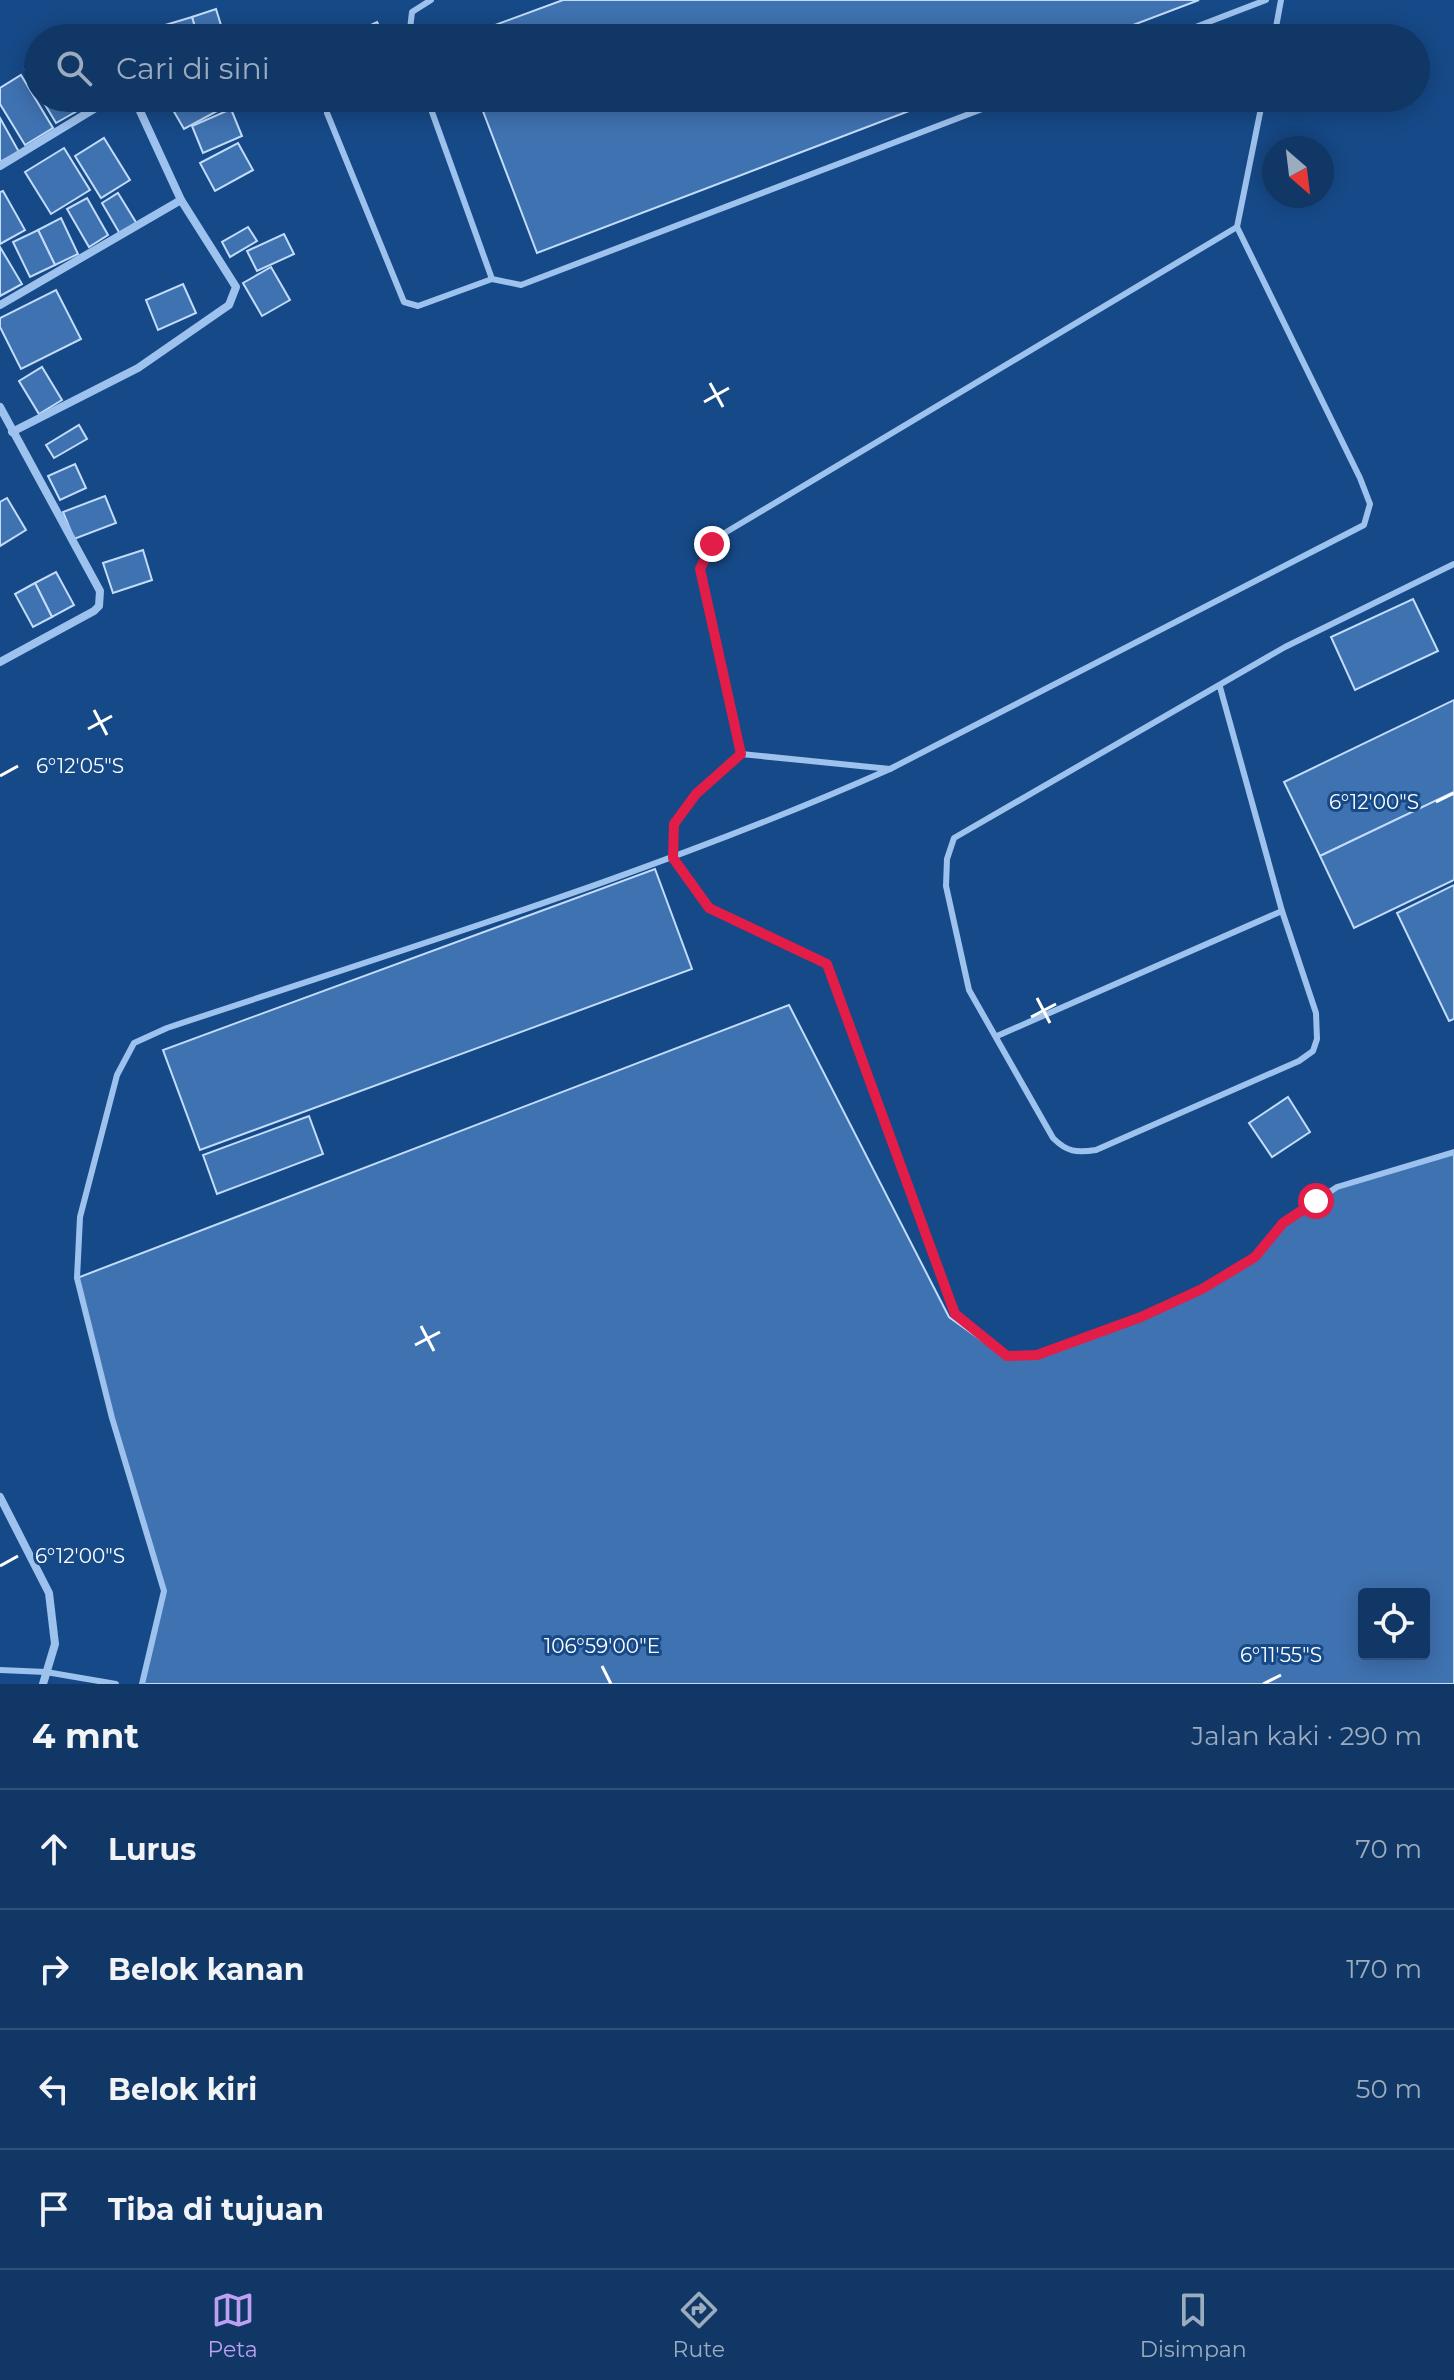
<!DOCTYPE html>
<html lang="id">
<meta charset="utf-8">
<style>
:root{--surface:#103765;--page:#193f6b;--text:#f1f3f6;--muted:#9cacbf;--line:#305179;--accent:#bca0f2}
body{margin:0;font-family:Montserrat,sans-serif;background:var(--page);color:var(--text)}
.controls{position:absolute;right:24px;bottom:24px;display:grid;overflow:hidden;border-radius:8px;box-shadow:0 4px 20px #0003}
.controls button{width:72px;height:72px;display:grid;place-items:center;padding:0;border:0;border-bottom:2px solid var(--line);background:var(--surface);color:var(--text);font:40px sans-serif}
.compass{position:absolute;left:1262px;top:136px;width:72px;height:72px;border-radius:50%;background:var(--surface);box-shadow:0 4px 20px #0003;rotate:152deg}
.stop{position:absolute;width:24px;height:24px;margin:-18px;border:6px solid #e11d48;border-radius:50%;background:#fff}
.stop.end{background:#e11d48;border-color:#fff;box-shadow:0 2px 8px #0008}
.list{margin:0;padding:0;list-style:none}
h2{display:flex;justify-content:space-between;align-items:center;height:104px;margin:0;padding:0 32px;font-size:34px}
h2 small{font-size:26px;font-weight:400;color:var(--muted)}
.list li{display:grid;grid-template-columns:52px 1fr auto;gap:24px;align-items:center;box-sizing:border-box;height:120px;padding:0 32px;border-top:2px solid var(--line)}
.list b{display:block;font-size:30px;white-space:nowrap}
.list em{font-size:26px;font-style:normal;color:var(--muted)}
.icon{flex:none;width:44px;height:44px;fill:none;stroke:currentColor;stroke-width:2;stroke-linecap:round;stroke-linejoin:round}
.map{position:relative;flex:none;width:1454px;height:1684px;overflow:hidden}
.search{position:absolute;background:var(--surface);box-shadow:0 4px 20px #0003;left:24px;right:24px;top:24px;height:88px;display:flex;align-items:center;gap:20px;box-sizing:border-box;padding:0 28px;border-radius:44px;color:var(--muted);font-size:30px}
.sheet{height:584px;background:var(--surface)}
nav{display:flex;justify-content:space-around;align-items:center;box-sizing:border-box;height:112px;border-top:2px solid var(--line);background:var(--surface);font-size:22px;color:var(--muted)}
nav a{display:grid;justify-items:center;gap:4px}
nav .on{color:var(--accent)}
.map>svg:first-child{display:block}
.building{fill:#3f72b1;stroke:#c2dcfa;stroke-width:2;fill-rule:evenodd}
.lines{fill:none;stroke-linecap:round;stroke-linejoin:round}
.lane{stroke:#9dc2ee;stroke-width:6}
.street{stroke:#9dc2ee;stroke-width:8}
.route{stroke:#e11d48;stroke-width:10}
.ticks{fill:none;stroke:#fff;stroke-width:3}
.ticks-label{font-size:20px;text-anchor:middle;fill:#fff;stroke:#164987;stroke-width:6;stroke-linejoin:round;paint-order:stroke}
</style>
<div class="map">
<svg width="1454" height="1684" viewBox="0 0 1454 1684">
<rect width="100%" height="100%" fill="#164987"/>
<g class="building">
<path d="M563,0h636l-100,38h-639z"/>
<path d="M216,9l9,29h-27l-6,-21z"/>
<path d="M192,17l6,21h-32l-4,-12z"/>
<path d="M377,22l8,16h-42z"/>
<path d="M162,26l4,12h-30l-1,-3z"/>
<path d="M38,61v31l-13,-23z"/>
<path d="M21,75l32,53 -28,17 -25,-41v-16z"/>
<path d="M41,98h31l7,12 -23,13z"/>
<path d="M196,98h20l5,11 -37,20 -11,-19z"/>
<path d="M478,98h465l-406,155z"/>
<path d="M231,109l11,27 -39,17 -11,-27z"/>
<path d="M0,118l19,34 -19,10z"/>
<path d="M104,138l26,42 -29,18 -26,-42z"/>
<path d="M238,143l15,27 -38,21 -15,-28z"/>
<path d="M64,148l26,42 -39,24 -26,-42z"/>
<path d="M3,191l22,39 -25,14v-52z"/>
<path d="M118,193l19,31 -17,10 -18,-31z"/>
<path d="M87,198l21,37 -19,12 -22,-38z"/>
<path d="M61,218l17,36 -23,11 -17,-35z"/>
<path d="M248,227l9,14 -27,16 -8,-15z"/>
<path d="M38,230l17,35 -25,12 -17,-35z"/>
<path d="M284,234l10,20 -37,17 -10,-20z"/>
<path d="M0,247l22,37 -22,12z"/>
<path d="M271,267l19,33 -28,16 -19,-33z"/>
<path d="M183,284l13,29 -38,17 -12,-30z"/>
<path d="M56,290l25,49 -60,30 -21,-42v-9z"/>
<path d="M42,367l20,33 -23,14 -20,-33z"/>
<path d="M79,425l8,14 -33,19 -8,-13z"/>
<path d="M75,464l11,24 -26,12 -12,-24z"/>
<path d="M105,496l11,27 -42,16 -11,-27z"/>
<path d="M7,498l19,32 -26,16v-44z"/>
<path d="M143,550l9,30 -39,13 -10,-30z"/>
<path d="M56,572l18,33 -22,12 -17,-34z"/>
<path d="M35,583l17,34 -19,10 -18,-33z"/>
<path d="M1413,599l25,52 -83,39 -24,-53z"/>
<path d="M1454,700v92l-134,64 -36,-74z"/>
<path d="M1454,792v88l-100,48 -34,-72z"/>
<path d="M655,869l37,100 -492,181 -37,-100z"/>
<path d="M1454,885v134l-5,2 -52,-108z"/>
<path d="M789,1005l160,312 57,41 32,-1 104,-39 113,-61 29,-34 54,-35 116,-35v531h-1312l22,-93 -52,-173 -35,-140zM1364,1594h60v60h-60z"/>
<path d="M1288,1097l22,35 -38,25 -23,-34z"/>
<path d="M309,1116l14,38 -106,40 -14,-39z"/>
</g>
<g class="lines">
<g class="lane">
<path d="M409,38l3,-26 19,-12"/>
<path d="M1167,38l99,-38"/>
<path d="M1274,38l7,-38"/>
<path d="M427,98l65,181 29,6 490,-187"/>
<path d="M327,113l77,189 14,4 74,-27"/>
<path d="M1237,227l-514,307 -18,20 -5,15 41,185 -45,40 -22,30 -1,34 36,50 118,56 128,350 52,42 30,-1 104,-38 61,-28 53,-32 28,-34 54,-36 117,-35"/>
<path d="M1220,687l62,224 34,102 1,26 -4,12 -14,10 -203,89c-20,3 -29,2 -43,-12l-84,-148 -23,-104 1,-27 7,-21 331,-191 169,-83"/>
<path d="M741,754l149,15 474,-244 6,-21 -10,-26 -123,-251 26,-129"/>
<path d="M997,1036l285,-125"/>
<path d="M0,1670l46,2 70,12"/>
<path d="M142,1684l22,-93 -52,-173 -35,-140 3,-61 37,-142 17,-32 33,-15c242,-81 489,-155 723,-259"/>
</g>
<g class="street">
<path d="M0,166l112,-68"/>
<path d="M0,305l181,-105"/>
<path d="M0,407l100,184 -1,15 -5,5 -94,51"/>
<path d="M12,432l126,-64 91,-63 7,-18 -55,-87 -47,-102"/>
<path d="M0,1497l49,96 6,51 -12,40"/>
</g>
</g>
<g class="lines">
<path class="route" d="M712,544l-12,25 41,185 -45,40 -22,30 -1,34 36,50 118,56 128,350 52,42 30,-1 104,-38 61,-28 53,-32 28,-34 33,-22"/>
</g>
<path class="ticks" d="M710,383l13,24M704,402l25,-14M94,710l13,25M88,729l24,-13M0,776l18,-10M1436,802l18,-9M1037,998l13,25M1031,1017l25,-13M421,1326l13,25M415,1345l25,-13M0,1566l18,-10M602,1666l9,18M1263,1684l18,-9"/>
<g class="ticks-label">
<text x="80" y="773">6°12'05"S</text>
<text x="1374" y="809">6°12'00"S</text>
<text x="80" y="1563">6°12'00"S</text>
<text x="602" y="1653">106°59'00"E</text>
<text x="1281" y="1662">6°11'55"S</text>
</g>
</svg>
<div class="controls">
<button><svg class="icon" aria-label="locate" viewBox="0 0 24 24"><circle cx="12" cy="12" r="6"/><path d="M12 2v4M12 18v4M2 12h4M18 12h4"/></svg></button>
</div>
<svg class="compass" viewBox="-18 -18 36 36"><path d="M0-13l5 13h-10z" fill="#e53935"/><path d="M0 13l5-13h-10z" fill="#9cacbf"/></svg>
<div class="stop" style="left:1316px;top:1201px"></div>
<div class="stop end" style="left:712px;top:544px"></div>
<div class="search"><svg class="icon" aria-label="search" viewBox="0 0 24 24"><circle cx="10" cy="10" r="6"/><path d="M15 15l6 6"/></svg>Cari di sini</div>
</div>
<section class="sheet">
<h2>4 mnt<small>Jalan kaki · 290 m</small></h2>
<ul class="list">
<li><svg class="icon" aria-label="ahead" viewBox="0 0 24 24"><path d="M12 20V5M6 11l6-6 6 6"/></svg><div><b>Lurus</b></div><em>70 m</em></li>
<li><svg class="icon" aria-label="right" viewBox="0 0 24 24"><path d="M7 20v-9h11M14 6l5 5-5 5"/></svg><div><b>Belok kanan</b></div><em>170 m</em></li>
<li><svg class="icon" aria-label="left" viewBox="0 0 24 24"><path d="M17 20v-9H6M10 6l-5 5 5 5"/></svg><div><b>Belok kiri</b></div><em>50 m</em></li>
<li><svg class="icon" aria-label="arrive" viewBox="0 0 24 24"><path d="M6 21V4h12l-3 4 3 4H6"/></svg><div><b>Tiba di tujuan</b></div></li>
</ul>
</section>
<nav>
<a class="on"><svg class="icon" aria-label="map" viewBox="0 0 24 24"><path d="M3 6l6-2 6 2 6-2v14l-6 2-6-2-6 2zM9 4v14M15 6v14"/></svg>Peta</a>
<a><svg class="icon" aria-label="directions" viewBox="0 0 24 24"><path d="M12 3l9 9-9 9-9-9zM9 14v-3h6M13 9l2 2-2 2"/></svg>Rute</a>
<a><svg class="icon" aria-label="saved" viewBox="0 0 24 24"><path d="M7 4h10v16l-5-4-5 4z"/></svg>Disimpan</a>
</nav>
